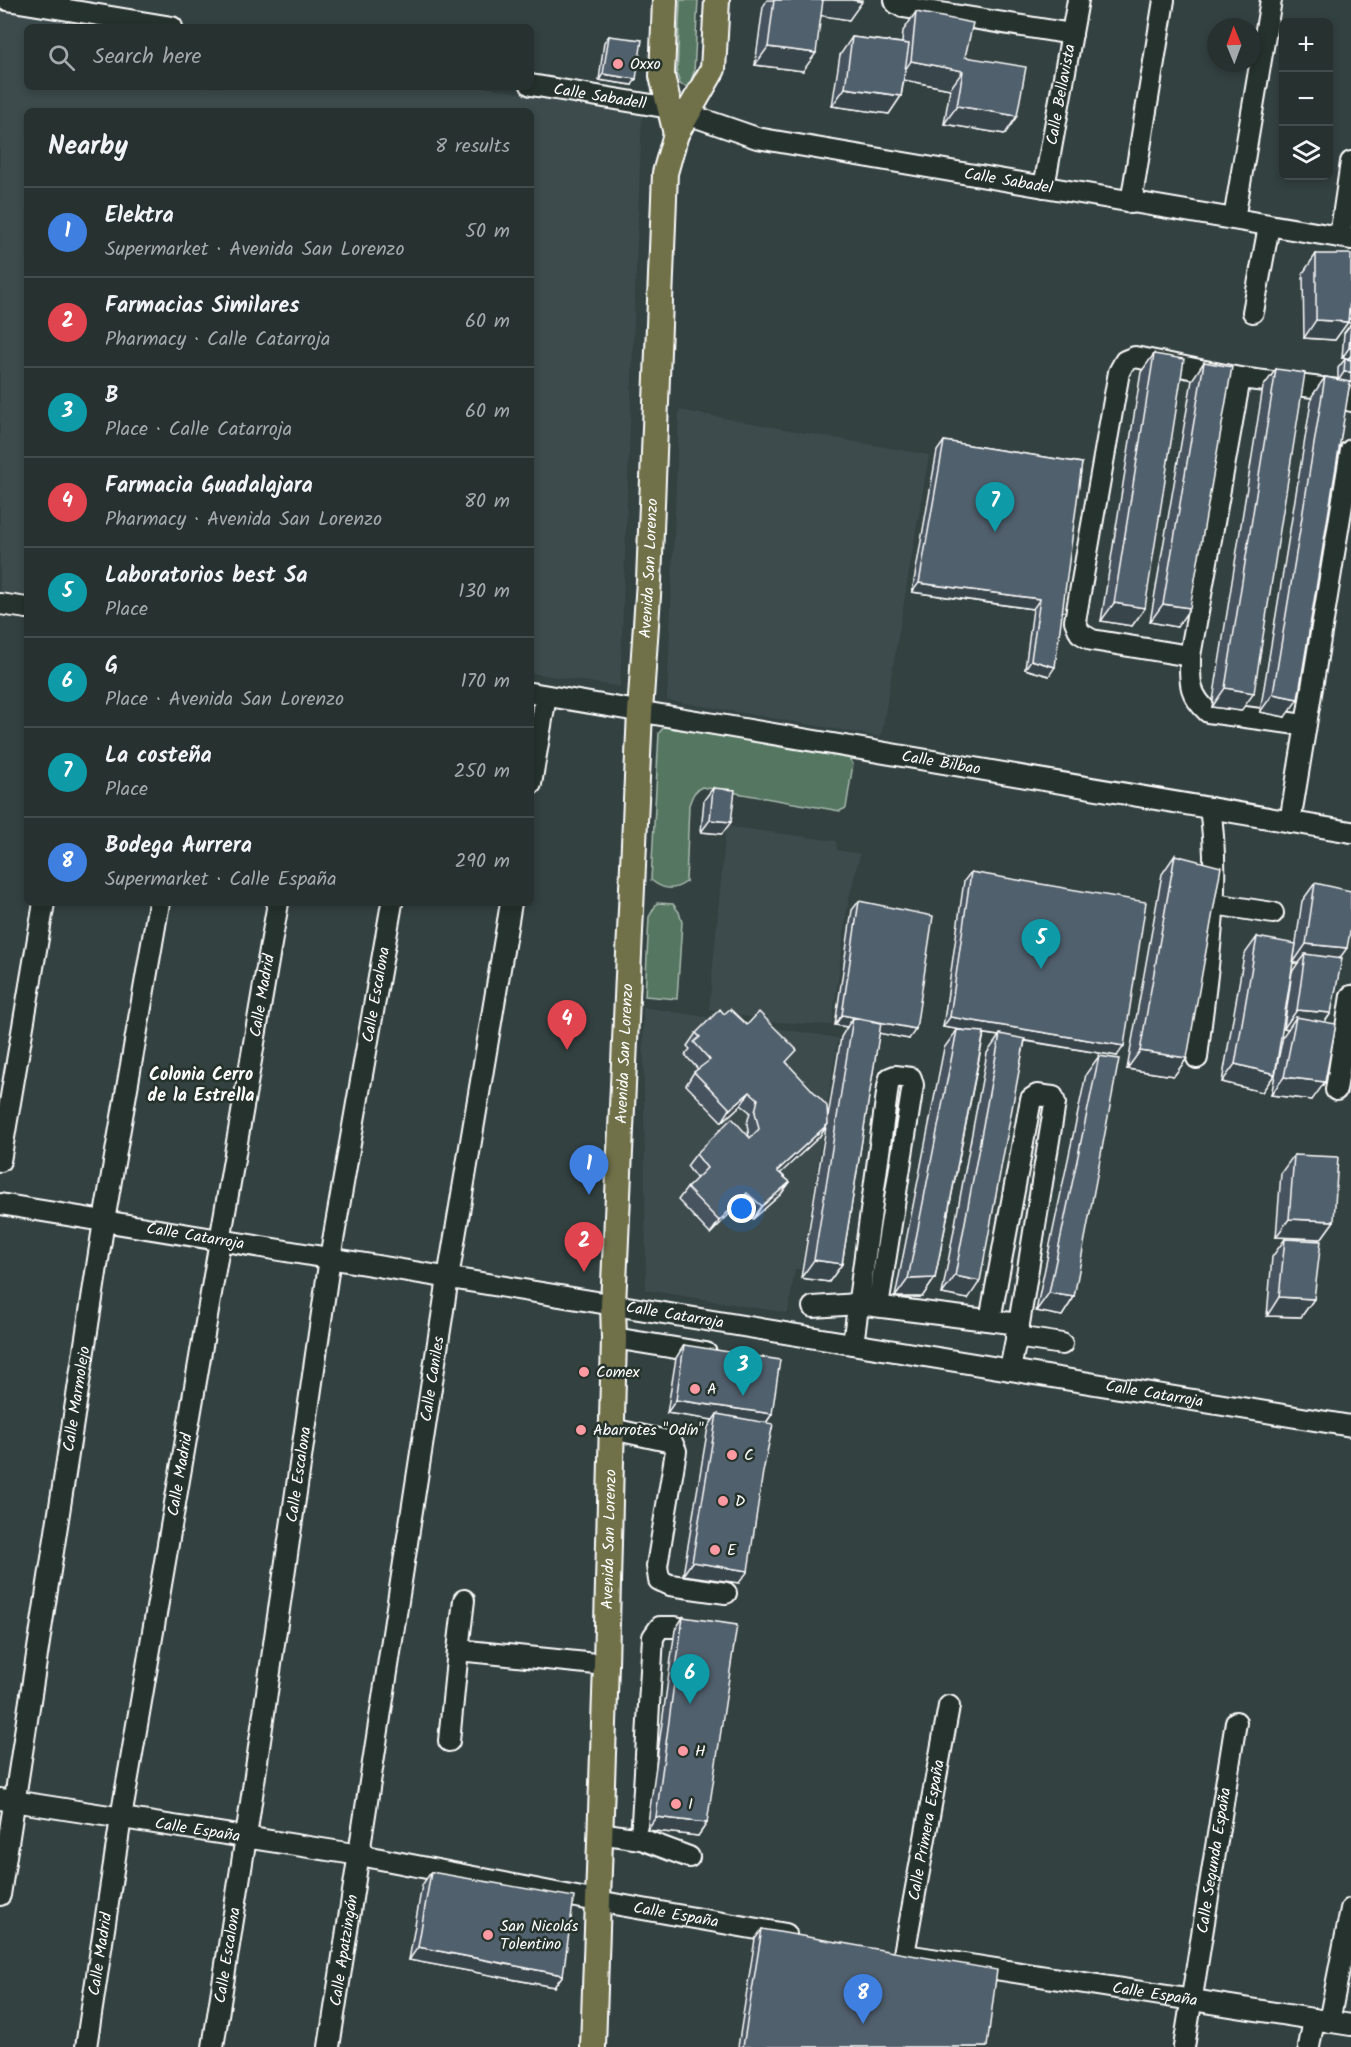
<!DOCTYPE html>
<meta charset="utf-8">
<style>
:root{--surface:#263130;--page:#2e3938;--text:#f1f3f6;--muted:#a4a9ab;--line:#424c4c;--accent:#d6ab8b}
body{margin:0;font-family:Kalam,sans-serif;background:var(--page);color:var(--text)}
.controls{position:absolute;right:18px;top:18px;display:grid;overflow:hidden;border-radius:9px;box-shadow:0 3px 9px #0003}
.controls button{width:54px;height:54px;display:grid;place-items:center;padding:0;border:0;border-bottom:2px solid var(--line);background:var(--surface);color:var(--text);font:30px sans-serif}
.compass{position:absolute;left:1207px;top:18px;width:54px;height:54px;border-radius:50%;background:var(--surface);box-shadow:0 3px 9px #0003;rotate:359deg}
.you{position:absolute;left:742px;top:1209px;width:21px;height:21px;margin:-15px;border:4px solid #fff;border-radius:50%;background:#1a73e8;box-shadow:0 0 0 9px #1a73e833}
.badge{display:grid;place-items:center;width:39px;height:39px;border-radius:50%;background:var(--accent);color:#fff;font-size:20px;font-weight:700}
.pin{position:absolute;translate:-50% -50px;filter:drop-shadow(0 2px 3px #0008)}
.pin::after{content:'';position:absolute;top:32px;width:21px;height:18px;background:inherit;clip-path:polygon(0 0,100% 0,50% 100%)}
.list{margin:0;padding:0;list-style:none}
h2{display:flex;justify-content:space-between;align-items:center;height:78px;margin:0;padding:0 24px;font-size:26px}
h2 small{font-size:20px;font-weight:400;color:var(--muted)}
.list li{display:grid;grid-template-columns:39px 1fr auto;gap:18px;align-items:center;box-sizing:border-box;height:90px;padding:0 24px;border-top:2px solid var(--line)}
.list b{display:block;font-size:22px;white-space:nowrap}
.list p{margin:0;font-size:20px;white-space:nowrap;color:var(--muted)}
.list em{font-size:20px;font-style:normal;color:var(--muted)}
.icon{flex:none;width:33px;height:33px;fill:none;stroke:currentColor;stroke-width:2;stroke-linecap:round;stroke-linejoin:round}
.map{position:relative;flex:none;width:1351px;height:2047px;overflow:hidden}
.search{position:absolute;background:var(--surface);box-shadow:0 3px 9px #0003;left:24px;top:24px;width:510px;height:66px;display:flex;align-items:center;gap:15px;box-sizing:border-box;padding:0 21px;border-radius:9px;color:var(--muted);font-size:22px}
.panel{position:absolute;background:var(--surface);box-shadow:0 3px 9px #0003;left:24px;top:108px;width:510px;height:798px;border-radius:9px}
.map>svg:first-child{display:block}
.built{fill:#3c4b4e}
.green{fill:#557660;stroke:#aabab0;stroke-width:1.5}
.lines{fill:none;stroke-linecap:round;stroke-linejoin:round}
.minor-casing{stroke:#fff;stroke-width:24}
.major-casing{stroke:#fff;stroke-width:28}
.minor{stroke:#26332d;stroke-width:20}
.major{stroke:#6f704a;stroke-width:24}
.wall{fill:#46535e;stroke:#fff;stroke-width:1.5}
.shaded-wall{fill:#39444c;stroke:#fff;stroke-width:1.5}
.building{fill:#51616d;stroke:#fff;stroke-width:1.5}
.poi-dot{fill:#ff9aa2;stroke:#26332d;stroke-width:2}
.labels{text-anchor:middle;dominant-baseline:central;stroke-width:5;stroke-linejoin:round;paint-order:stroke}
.poi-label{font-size:16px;fill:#fff;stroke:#26332d;text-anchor:start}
.street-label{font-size:16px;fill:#fff;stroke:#26332d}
.neighbourhood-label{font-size:18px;font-weight:bold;fill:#fff;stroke:#26332d}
</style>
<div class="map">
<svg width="1351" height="2047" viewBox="0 0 1351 2047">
<rect width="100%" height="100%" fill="#334140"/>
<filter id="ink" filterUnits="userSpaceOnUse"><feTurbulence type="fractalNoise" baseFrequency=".0167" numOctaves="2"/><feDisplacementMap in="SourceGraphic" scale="12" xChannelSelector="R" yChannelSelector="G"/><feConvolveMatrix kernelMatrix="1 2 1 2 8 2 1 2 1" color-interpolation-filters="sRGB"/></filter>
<g filter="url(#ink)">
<g class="built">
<path d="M0,8l118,19h-91v60h457l158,26 -22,574 -89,-14v-562h-504v484l-27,-4z"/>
<path d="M679,410l250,45 -48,282 -214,-37z"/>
<path d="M726,826l110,15 1,9 23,4 -12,49 -16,122 -58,-3 -65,-13z"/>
<path d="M643,1007l195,31 -37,231h-6l-7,44 -142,-23z"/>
</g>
<g class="green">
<path d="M680,0h18l-4,72 -3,9 -5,6 -6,-3 -3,-10z"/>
<path d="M664,727l184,29 5,8 -7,44 -6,3 -138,-24c-8,3 -10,10 -13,18l-3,77c-13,10 -24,7 -35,-2l8,-147z"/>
<path d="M657,903l16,1 6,8 3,10 -5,77 -32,-3 4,-79z"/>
</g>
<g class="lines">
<g class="minor-casing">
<g id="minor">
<path d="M7,0l165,27"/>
<path d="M895,0l1,3 7,4 169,27"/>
<path id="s1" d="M531,85l139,23 87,30 594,101"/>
<path id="s2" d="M1044,187l34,-187"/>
<path d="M1131,203l33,-203"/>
<path d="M1234,219l37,-219"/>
<path d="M1340,237l11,-75"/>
<path d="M1253,312l16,-86"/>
<path d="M1240,378l-50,278c0,26 -2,37 18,56l96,13"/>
<path d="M0,604l27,4"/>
<path d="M1190,656l-98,-16 -12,-7 -5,-12 44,-249 6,-11 10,-4 105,21 98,12 13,11"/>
<path id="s3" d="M531,693l820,139"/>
<path d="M531,784l15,-88"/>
<path d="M1290,822l61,-372"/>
<path d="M1214,904l59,9"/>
<path d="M1197,1058c9,-82 25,-167 13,-250"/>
<path d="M1336,1090l15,-94"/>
<path d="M0,1161l44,-258"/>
<path id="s4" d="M0,1204l1351,222"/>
<path d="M813,1307l45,-3 161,20 36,-221 -2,-6 -16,-2 -6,4 -41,221"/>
<path d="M1016,1337l46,7"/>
<path d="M614,1338l92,15"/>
<path d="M853,1344l35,-258 2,-8 5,-2 16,2 2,7 -35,221"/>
<path d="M1010,1370l9,-46"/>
<path d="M612,1429l60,13 4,9 -19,115 2,14 11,5 56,8"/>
<path d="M458,1650l6,-50"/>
<path d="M449,1741l9,-91 148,15"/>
<path id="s5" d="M0,1799l360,56 237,46 189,33"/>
<path d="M599,1833l42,6 48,18"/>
<path d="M641,1839l12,-202 7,-10h15l26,5"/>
<path id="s6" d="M0,1895l104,-674 55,-318"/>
<path id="s7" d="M904,1954l45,-248"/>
<path id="s8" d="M906,1955l445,70"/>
<path d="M1329,2022l22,-113"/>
<path id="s9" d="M86,2047l35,-229 157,-915"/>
<path id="s10" d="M213,2047l33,-210 84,-579 62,-355"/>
<path id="s11" d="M329,2047l119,-769 63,-375"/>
<path id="s12" d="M1184,2047l52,-325"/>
<path d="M1309,2047l5,-28"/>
</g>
</g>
<g class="major-casing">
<g id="major">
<path d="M665,0l-3,76 14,58"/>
<path id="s13" d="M593,2047l13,-382 8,-327 -1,-33 27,-593 9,-131 16,-408 11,-39 37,-65 4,-69"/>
</g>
</g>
<use href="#minor" class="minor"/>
<use href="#major" class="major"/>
</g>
<g class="wall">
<path d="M767,0h95l-13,20 -28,-5 -18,56 -48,-6 8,-58z"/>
<path d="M916,12l49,45 40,77 -61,-10 6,-35 -46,-9 -3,16 -12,18 -57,-8 8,-51 12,-18 50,6 1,-12z"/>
<path d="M609,36l23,49 -33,-5 5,-38z"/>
<path d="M1316,254l33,59 2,-13v82h-1l-65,335 -25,-5 52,-316 13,-19 13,2v-11l7,-9h4v-1h-7l2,-25 7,-9 -3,-2 -13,18 -31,-2 -1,-65z"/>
<path d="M1154,354l-9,254 -13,18 -31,-5 40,-249z"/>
<path d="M1204,362l-27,265 -27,-5 42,-242z"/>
<path d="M1276,369l-35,342 -29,-4 51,-320z"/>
<path d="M944,441l138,22 -33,213 -24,-7 8,-60 -121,-17 25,-141z"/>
<path d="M713,788l9,46 -21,-2 3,-32z"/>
<path d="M1175,855l12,203 -13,18 -47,-7 35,-195z"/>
<path d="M971,872l146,184 -92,-15 -57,258 -26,-5 45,-241 12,-17 -15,-2 -49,244 -13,19h-27l49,-249 13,-18h7l-21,-3 21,-146z"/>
<path d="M1315,883l24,76 -8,54 -6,9 -13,78 -41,-5 12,-59 5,-7 -4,-1 8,-56 6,-9h-5l9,-62z"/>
<path d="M859,901l50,138 -30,-6 -37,231 -13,18 -28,-4 25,-151 -7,10 -39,36 10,9 -9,12 -28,25 -15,-14 -28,29 -32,-34 9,-12 10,-9 -10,-13 9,-12 53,-17 -2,-13 3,-12 -9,-7 -19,17 -36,-37 8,-13 4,-3 -13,-14 5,-6 -3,-3 9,-13 28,-19 64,50 40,53 13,-80 6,-10 -12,-2 17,-115z"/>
<path d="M1257,937l18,137 -13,18 -40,-10 22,-127z"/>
<path d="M1099,1056l-25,241 -12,19 -26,-5 50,-237z"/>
<path d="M1294,1155l40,66 -13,18 -45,-2 5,-64z"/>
<path d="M1285,1239l29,60 -13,18 -34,-1 5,-59z"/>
<path d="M684,1345l88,69 -6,9 -27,160 -56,-8 25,-148 5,-7 -46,-7 9,-55z"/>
<path d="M683,1617l24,206 -9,13 -51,-6 28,-200z"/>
<path d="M431,1872l132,103 -9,12 -145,-27 13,-75z"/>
<path d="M762,1929l225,118h-249l17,-108z"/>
</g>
<g class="shaded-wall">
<path d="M820,0h32l10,2 -13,18 -38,-6z"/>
<path d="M768,47l48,6 -13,18 -48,-6z"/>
<path d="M911,61l52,10 -13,18 -51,-10z"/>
<path d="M603,74l33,5 -4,6 -33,-5z"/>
<path d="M845,88l56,8 -12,18 -57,-8z"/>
<path d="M957,106l60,10 -12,18 -61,-10z"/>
<path d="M1351,317v7l-3,-2 -13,18 -31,-2 12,-18 31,2z"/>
<path d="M1349,348h2v7l-2,3h-7z"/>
<path d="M1344,372h7v10l-13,-1z"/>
<path d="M919,583l121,16 -7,10 -121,-17z"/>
<path d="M1114,603l31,5 -13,18 -31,-5z"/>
<path d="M1163,604l27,4 -13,19 -27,-5z"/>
<path d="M1031,660l24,7 -6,9 -24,-7z"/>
<path d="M1225,688l29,5 -13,18 -29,-4z"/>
<path d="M1273,694l25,5 -13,18 -25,-5z"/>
<path d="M710,820l21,2 -9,12 -21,-2z"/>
<path d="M1306,944l41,4 -13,18 -29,-12 -7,9h-5z"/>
<path d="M1297,1010l34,3 -13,18 -22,-14 -8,12 -4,-1z"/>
<path d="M842,1015l74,14 -7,10 -57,-11 1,-10 -6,9 -12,-2z"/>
<path d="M950,1017l174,29 -7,10 -118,-20 1,-2 -1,2 -56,-9z"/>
<path d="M1140,1051l47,7 -13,18 -47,-7z"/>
<path d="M1235,1064l40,10 -13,18 -40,-10z"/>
<path d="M1284,1077l41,5 -13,18 -41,-5z"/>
<path d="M750,1092l-9,13 -19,17 8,-13z"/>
<path d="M828,1124l-9,13 -50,47 8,-13z"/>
<path d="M790,1182l-9,12 -28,25 9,-13z"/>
<path d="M747,1193l-9,12 -28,29 9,-13z"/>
<path d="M1289,1219l45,2 -13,18 -45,-2z"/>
<path d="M814,1260l28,4 -13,18 -28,-4z"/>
<path d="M955,1276l25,5 -12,18 -26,-5z"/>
<path d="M935,1278l-13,19h-27l13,-18z"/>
<path d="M1049,1293l25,4 -12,19 -26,-5z"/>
<path d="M1279,1297l35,2 -13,18 -34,-1z"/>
<path d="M676,1400l96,14 -9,13 -46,-13 -4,6 -46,-7z"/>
<path d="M692,1562l56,9 -9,12 -56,-8z"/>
<path d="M656,1817l51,6 -9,13 -51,-6z"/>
<path d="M418,1947l145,28 -9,12 -145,-27z"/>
</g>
<g class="building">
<path d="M774,0h49l-7,53 -48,-6z"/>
<path d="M916,12l57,11 -8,34 61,10 -9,49 -60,-10 6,-35 -52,-10z"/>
<path d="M609,36l33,4 -6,39 -33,-5z"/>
<path d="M852,37l57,7 -8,52 -56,-8z"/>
<path d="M1316,254h35v35l-3,33 -32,-2z"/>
<path d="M1351,324v24h-2z"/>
<path d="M1154,354l30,5 -39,249 -31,-5z"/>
<path d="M1345,359l6,1v12h-7z"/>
<path d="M1204,362l28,5 -42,241 -27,-4z"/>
<path d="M1276,369l29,4 -51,320 -29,-5z"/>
<path d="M1325,377l25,5 -52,317 -25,-5z"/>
<path d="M944,441l138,22 -27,204 -24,-7 9,-61 -121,-16z"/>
<path d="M713,788l22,2 -4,32 -21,-2z"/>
<path d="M1175,855l46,12 -34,191 -47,-7z"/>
<path d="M971,872l175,30 -22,144 -174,-29z"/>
<path d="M1315,883l36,8v36l-4,21 -41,-4z"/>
<path d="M859,901l74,15 -17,113 -74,-14z"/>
<path d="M1257,937l39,7 -21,130 -40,-10z"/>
<path d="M1305,954l37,5 -11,54 -34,-3z"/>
<path d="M720,1009l4,5 6,-5 17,16 12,-13 38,38 -11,12 41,44 1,18 -51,47 13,11 -28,24 -15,-13 -28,28 -32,-33 20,-20 -11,-14 36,-36 18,20 9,-9 -4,-17 3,-13 -8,-7 -20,17 -36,-37 16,-12 -16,-18 6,-5 -4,-4z"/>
<path d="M1296,1017l40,7 -11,58 -41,-5z"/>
<path d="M853,1018l28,5 -39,241 -28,-4z"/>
<path d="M957,1030l27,2 -49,246 -27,1z"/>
<path d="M1000,1034l25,5 -45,242 -25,-5z"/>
<path d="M1099,1056l20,3 -45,238 -25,-4z"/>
<path d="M1294,1155l44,2 -4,64 -45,-2z"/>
<path d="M1285,1239l36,2 -7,58 -35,-2z"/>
<path d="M684,1345l96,15 -8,54 -96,-14z"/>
<path d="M717,1414l56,10 -10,48 -15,99 -56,-9z"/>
<path d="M683,1617l54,8 -30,198 -51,-6z"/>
<path d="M431,1872l143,25 -11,78 -145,-28z"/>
<path d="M762,1929l235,41 -10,77h-244z"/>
</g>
</g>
<g class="poi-dot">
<circle cx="618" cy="64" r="6"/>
<circle cx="584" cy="1372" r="6"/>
<circle cx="695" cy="1389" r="6"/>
<circle cx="581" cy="1430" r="6"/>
<circle cx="732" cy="1455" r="6"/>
<circle cx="723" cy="1501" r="6"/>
<circle cx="715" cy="1550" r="6"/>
<circle cx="683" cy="1751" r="6"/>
<circle cx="676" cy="1804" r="6"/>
<circle cx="488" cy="1935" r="6"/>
</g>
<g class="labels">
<g class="poi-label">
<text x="630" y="64">Oxxo</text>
<text x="596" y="1372">Comex</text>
<text x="707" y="1389">A</text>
<text x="593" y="1430">Abarrotes "Odín"</text>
<text x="744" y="1455">C</text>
<text x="735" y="1501">D</text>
<text x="727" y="1550">E</text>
<text x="695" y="1751">H</text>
<text x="688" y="1804">I</text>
<text x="500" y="1926">San Nicolás<tspan x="500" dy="18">Tolentino</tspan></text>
</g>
<g class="street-label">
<text stroke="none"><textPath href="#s2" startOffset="94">Calle Bellavista</textPath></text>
<text stroke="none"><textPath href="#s1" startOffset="70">Calle Sabadell</textPath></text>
<text stroke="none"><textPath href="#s1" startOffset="488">Calle Sabadel</textPath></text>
<text stroke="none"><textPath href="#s13" startOffset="1480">Avenida San Lorenzo</textPath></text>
<text stroke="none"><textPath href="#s3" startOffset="416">Calle Bilbao</textPath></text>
<text stroke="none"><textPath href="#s10" startOffset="1065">Calle Escalona</textPath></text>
<text stroke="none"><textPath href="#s9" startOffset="1066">Calle Madrid</textPath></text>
<text stroke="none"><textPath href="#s13" startOffset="994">Avenida San Lorenzo</textPath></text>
<text stroke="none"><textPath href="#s4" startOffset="198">Calle Catarroja</textPath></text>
<text stroke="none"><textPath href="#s4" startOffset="684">Calle Catarroja</textPath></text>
<text stroke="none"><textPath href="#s11" startOffset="676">Calle Caniles</textPath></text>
<text stroke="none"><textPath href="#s4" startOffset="1170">Calle Catarroja</textPath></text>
<text stroke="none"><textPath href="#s6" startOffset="502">Calle Marmolejo</textPath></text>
<text stroke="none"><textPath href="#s10" startOffset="579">Calle Escalona</textPath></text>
<text stroke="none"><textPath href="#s9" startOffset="580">Calle Madrid</textPath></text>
<text stroke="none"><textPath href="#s13" startOffset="508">Avenida San Lorenzo</textPath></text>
<text stroke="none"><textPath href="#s5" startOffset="200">Calle España</textPath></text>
<text stroke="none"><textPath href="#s7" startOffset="126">Calle Primera España</textPath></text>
<text stroke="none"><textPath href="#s12" startOffset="189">Calle Segunda España</textPath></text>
<text stroke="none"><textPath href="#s5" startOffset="686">Calle España</textPath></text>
<text stroke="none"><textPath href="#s11" startOffset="98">Calle Apatzingán</textPath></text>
<text stroke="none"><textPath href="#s9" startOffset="94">Calle Madrid</textPath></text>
<text stroke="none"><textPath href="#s10" startOffset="93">Calle Escalona</textPath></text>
<text stroke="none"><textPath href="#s8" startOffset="252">Calle España</textPath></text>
</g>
<g class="neighbourhood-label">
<text x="201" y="1075">Colonia Cerro<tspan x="201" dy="21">de la Estrella</tspan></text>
</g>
</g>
</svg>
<div class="controls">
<button>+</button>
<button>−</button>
<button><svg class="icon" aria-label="layers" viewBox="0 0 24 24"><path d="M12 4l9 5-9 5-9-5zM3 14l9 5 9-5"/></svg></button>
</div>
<svg class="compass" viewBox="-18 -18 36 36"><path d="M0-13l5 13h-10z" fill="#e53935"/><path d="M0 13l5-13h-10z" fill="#a4a9ab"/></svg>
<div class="you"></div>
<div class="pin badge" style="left:589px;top:1195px;background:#3f7fe0">1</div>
<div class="pin badge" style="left:584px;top:1272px;background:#e0444e">2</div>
<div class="pin badge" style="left:743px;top:1396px;background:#0f9aa8">3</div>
<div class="pin badge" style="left:567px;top:1050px;background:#e0444e">4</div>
<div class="pin badge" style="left:1041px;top:969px;background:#0f9aa8">5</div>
<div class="pin badge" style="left:690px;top:1704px;background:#0f9aa8">6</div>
<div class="pin badge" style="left:995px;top:532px;background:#0f9aa8">7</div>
<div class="pin badge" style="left:863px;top:2024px;background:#3f7fe0">8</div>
<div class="search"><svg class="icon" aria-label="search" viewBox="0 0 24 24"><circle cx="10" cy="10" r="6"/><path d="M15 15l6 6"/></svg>Search here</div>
<section class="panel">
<h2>Nearby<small>8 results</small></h2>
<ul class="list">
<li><span class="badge" style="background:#3f7fe0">1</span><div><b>Elektra</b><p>Supermarket · Avenida San Lorenzo</p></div><em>50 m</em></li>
<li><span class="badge" style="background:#e0444e">2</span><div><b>Farmacias Similares</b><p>Pharmacy · Calle Catarroja</p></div><em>60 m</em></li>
<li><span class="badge" style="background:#0f9aa8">3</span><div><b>B</b><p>Place · Calle Catarroja</p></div><em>60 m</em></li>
<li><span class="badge" style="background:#e0444e">4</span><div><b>Farmacia Guadalajara</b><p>Pharmacy · Avenida San Lorenzo</p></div><em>80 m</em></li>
<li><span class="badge" style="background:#0f9aa8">5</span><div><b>Laboratorios best Sa</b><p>Place</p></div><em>130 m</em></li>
<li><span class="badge" style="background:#0f9aa8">6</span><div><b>G</b><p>Place · Avenida San Lorenzo</p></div><em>170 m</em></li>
<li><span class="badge" style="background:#0f9aa8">7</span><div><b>La costeña</b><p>Place</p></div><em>250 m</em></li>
<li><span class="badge" style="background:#3f7fe0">8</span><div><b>Bodega Aurrera</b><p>Supermarket · Calle España</p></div><em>290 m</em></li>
</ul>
</section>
</div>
